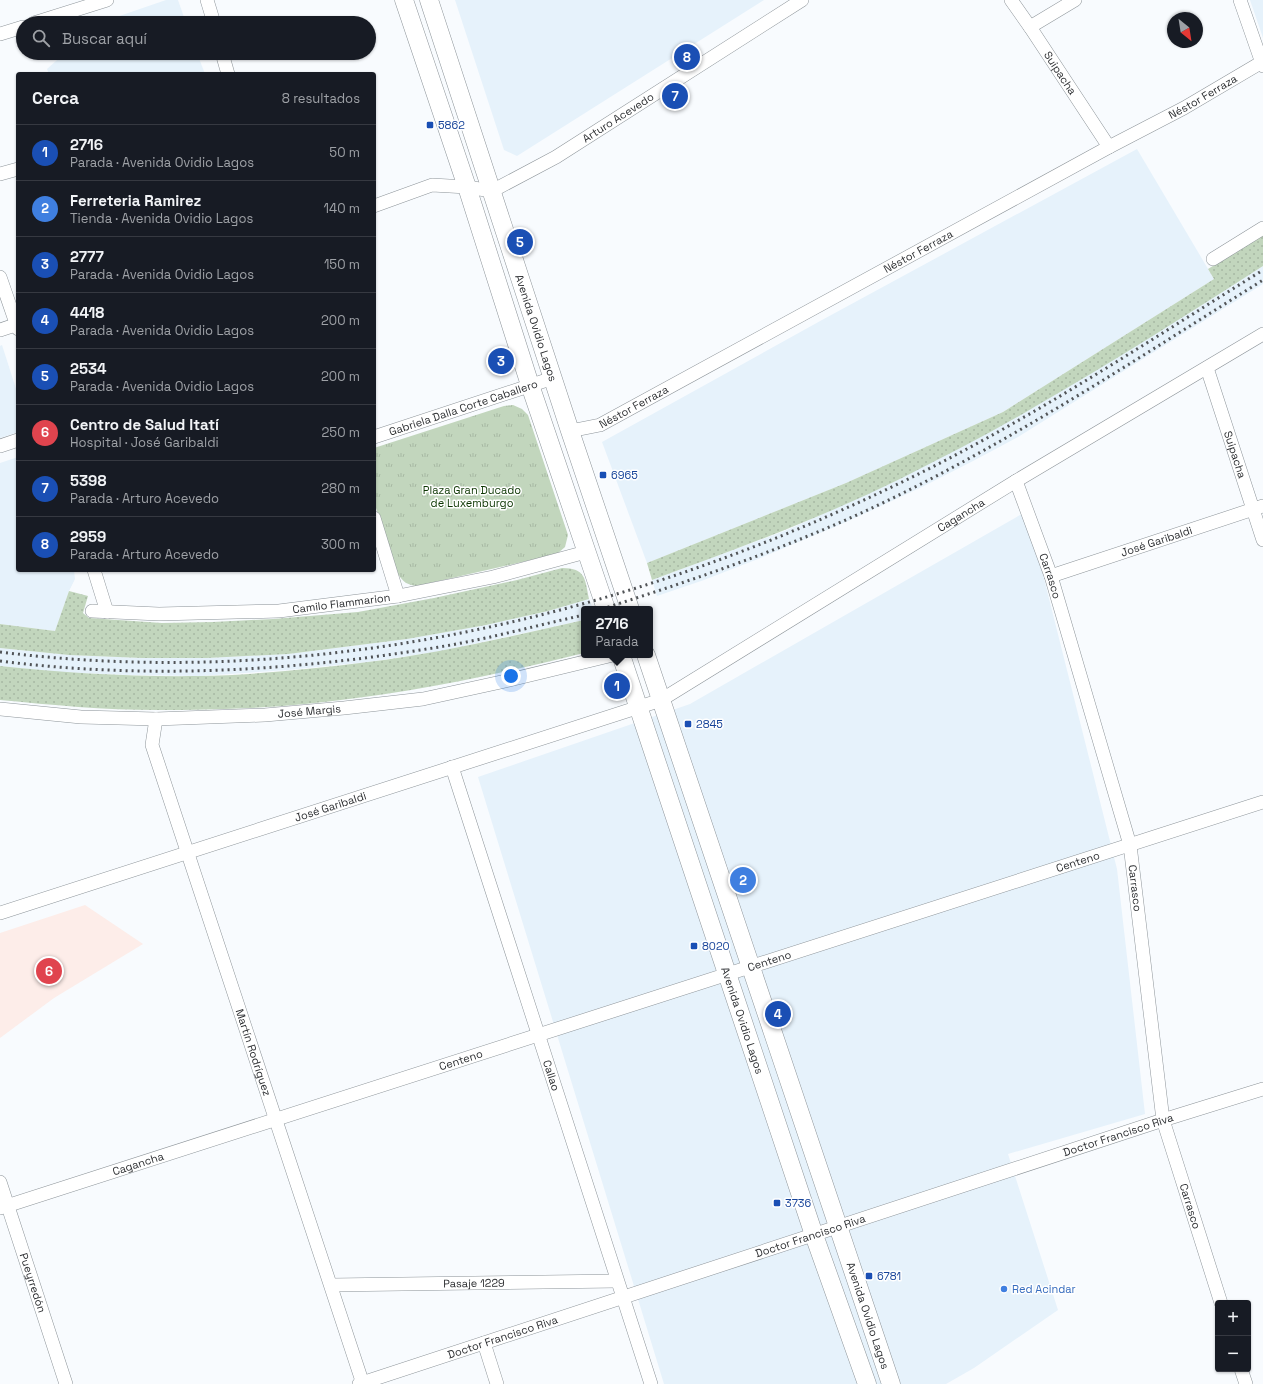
<!DOCTYPE html>
<html lang="es">
<meta charset="utf-8">
<style>
:root{--surface:#171b24;--page:#242831;--text:#f1f3f6;--muted:#9ea1a6;--line:#363941;--accent:#046ab6}
body{margin:0;font-family:"Space Grotesk",sans-serif;background:var(--page);color:var(--text)}
.controls{position:absolute;right:12px;bottom:12px;display:grid;overflow:hidden;border-radius:4px;box-shadow:0 1px 3px #0004}
.controls button{width:36px;height:36px;display:grid;place-items:center;padding:0;border:0;border-bottom:1px solid var(--line);background:var(--surface);color:var(--text);font:20px sans-serif}
.compass{position:absolute;left:1167px;top:12px;width:36px;height:36px;border-radius:50%;background:var(--surface);box-shadow:0 1px 3px #0004;rotate:150deg}
.you{position:absolute;left:511px;top:676px;width:14px;height:14px;margin:-10px;border:3px solid #fff;border-radius:50%;background:#1a73e8;box-shadow:0 0 0 6px #1a73e833}
.badge{display:grid;place-items:center;width:26px;height:26px;border-radius:50%;background:var(--accent);color:#fff;font-size:13px;font-weight:700}
.pin{position:absolute;translate:-50% -50%;border:2px solid #fff;box-shadow:0 1px 4px #0006}
.popup{position:absolute;left:581px;top:606px;width:72px;height:52px;box-sizing:border-box;display:grid;place-content:center;border-radius:4px;background:var(--surface);filter:drop-shadow(0 1px 3px #0005);font-size:13px;white-space:nowrap;color:var(--muted)}
.popup b{font-size:15px;color:var(--text)}
.popup::after{content:'';position:absolute;left:50%;top:100%;margin-left:-8px;border:8px solid transparent;border-top-color:var(--surface)}
.list{margin:0;padding:0;list-style:none}
h2{display:flex;justify-content:space-between;align-items:center;height:52px;margin:0;padding:0 16px;font-size:17px}
h2 small{font-size:13px;font-weight:400;color:var(--muted)}
.list li{display:grid;grid-template-columns:26px 1fr auto;gap:12px;align-items:center;box-sizing:border-box;height:56px;padding:0 16px;border-top:1px solid var(--line)}
.list b{display:block;font-size:15px;white-space:nowrap}
.list p{margin:0;font-size:13px;white-space:nowrap;color:var(--muted)}
.list em{font-size:13px;font-style:normal;color:var(--muted)}
.icon{flex:none;width:22px;height:22px;fill:none;stroke:currentColor;stroke-width:2;stroke-linecap:round;stroke-linejoin:round}
.map{position:relative;flex:none;width:1263px;height:1384px;overflow:hidden}
.search{position:absolute;background:var(--surface);box-shadow:0 1px 3px #0004;left:16px;top:16px;width:360px;height:44px;display:flex;align-items:center;gap:10px;box-sizing:border-box;padding:0 14px;border-radius:22px;color:var(--muted);font-size:15px}
.panel{position:absolute;background:var(--surface);box-shadow:0 1px 3px #0004;left:16px;top:72px;width:360px;height:500px;border-radius:4px}
.map>svg:first-child{display:block}
.built{fill:#e6f2fb}
.medical{fill:#fdede9}
.grass{fill:url(#grass-dots)}
.park{fill:url(#park-tufts)}
.lines{fill:none;stroke-linecap:round;stroke-linejoin:round}
.minor-casing{stroke:#8e959a;stroke-width:14}
.secondary-casing{stroke:#8e959a;stroke-width:19}
.minor{stroke:#fff;stroke-width:13}
.secondary{stroke:#fff;stroke-width:18}
.rail{stroke:#515457;stroke-width:3;stroke-dasharray:2 4;stroke-linecap:butt}
.transit-dot{fill:#1a4fb4;stroke:#fff;stroke-width:1.5}
.shop-dot{fill:#3f7fe0;stroke:#fff;stroke-width:1.5}
.labels{text-anchor:middle;dominant-baseline:central;stroke-width:3;stroke-linejoin:round;paint-order:stroke}
.street-label{font-size:11px;fill:#2d2f32;stroke:#fff}
.transit-label{font-size:11px;fill:#164399;stroke:#fff;text-anchor:start}
.park-label{font-size:11px;fill:#0d3703;stroke:#fff}
.shop-label{font-size:11px;fill:#366cbe;stroke:#fff;text-anchor:start}
</style>
<div class="map">
<svg width="1263" height="1384" viewBox="0 0 1263 1384">
<defs>
<pattern id="grass-dots" width="8" height="8" patternUnits="userSpaceOnUse"><rect width="8" height="8" fill="#c2d6bd"/><path d="M2 2h.1M6 6h.1" fill="none" stroke="#a7b8a3" stroke-width="1.8" stroke-linecap="round"/></pattern>
<pattern id="park-tufts" width="24" height="20" patternUnits="userSpaceOnUse"><rect width="24" height="20" fill="#c2d6bd"/><path d="M3 7l-1-3M5 7V3M7 7l1-3M15 17l-1-3M17 17v-4M19 17l1-3" fill="none" stroke="#a7b8a3"/></pattern>
</defs>
<rect width="100%" height="100%" fill="#f8fbfe"/>
<g class="built">
<path d="M166,0h12l8,23h-87z"/>
<path d="M455,0h309l-247,156 -13,-6z"/>
<path d="M1250,0h13v38z"/>
<path d="M65,53h132l8,21h-156l-2,-5z"/>
<path d="M1137,149l77,130 -211,133 -157,71 -199,80 -45,-121 220,-122z"/>
<path d="M1263,266v18l-245,153 -43,23 -53,27 -78,36 -86,36 -54,21 -47,16 -5,-16 135,-50 113,-51 288,-165z"/>
<path d="M2,345l16,50v37l-18,6v-92z"/>
<path d="M18,457v113h56l1,9 -6,12 -14,40 -55,-7v-161z"/>
<path d="M1027,511l90,358 28,245 -137,40 50,156 -84,58 -28,16h-282l-186,-607 212,-73z"/>
<path d="M589,599l4,10h-9v11l-143,31 -73,11 -80,8 -88,6 -73,-1 -69,-3 -58,-6v-18l69,7 73,3h65l81,-4 119,-15 79,-14 62,-14z"/>
</g>
<path class="medical" d="M85,905l58,39 -89,54 -54,40v-105z"/>
<g class="grass">
<path d="M1263,235v31c-75,48 -150,96 -227,140 -43,26 -89,49 -134,72 -81,40 -165,71 -250,102l-5,-17 199,-80 157,-71 211,-133 -6,-10z"/>
<path d="M562,568c24,0 23,11 27,31l-41,12 -62,14 -79,14 -119,15 -81,4h-65l-73,-3 -69,-7v-24l55,7 14,-40 19,5 -5,17 6,5 73,5 51,-1 60,-3 85,-7 76,-14 83,-18z"/>
<path d="M584,620v33c-92,23 -185,42 -279,51 -49,5 -99,6 -148,6 -53,0 -105,-5 -157,-10v-34c66,7 133,11 199,10 56,-1 113,-7 169,-14 73,-9 144,-26 216,-42z"/>
</g>
<path class="park" d="M513,405l9,4 6,6 40,120 -3,12 -8,7 -140,32c-10,-1 -14,-4 -19,-12l-24,-72v-54l130,-42z"/>
<g class="lines">
<g class="minor-casing">
<g id="minor">
<path d="M207,0l7,23"/>
<path id="s1" d="M1011,0l19,27 79,120"/>
<path d="M1240,0l23,66"/>
<path d="M34,23l73,-23"/>
<path d="M1030,27l45,-27"/>
<path d="M0,34l23,-7"/>
<path d="M222,53l6,21"/>
<path d="M0,174l18,-5"/>
<path id="s2" d="M374,206l58,-21 35,2 25,4 64,-34 246,-157"/>
<path d="M1213,259l50,-31"/>
<path d="M0,277l18,52"/>
<path d="M0,330l18,-6"/>
<path id="s3" d="M1207,368l56,172"/>
<path id="s4" d="M570,431l30,-6 509,-278 75,-39 78,-46"/>
<path id="s5" d="M374,437l179,-59"/>
<path d="M0,446l18,-6"/>
<path id="s6" d="M1016,481l35,95 79,269 33,275 58,183"/>
<path d="M374,518l24,78"/>
<path d="M94,570l13,42"/>
<path id="s7" d="M1051,576l212,-70"/>
<path id="s8" d="M92,611l67,3 120,-3 119,-15 95,-19 93,-25"/>
<path id="s9" d="M0,709l81,8 75,2 109,-4 79,-7 79,-9 78,-17 112,-27"/>
<path id="s10" d="M156,719l-4,26 211,639"/>
<path id="s11" d="M452,767l199,617"/>
<path id="s12" d="M0,913l661,-213 355,-219 247,-147"/>
<path id="s13" d="M0,1182l66,202"/>
<path id="s14" d="M0,1208l1263,-406"/>
<path id="s15" d="M331,1285l286,-4"/>
<path d="M484,1343l13,41"/>
<path d="M1241,1369l5,15"/>
<path id="s16" d="M359,1384l804,-264 100,-31"/>
</g>
</g>
<g class="secondary-casing">
<g id="secondary">
<path d="M404,0l63,187 63,198 76,224"/>
<path id="s17" d="M429,0l141,431 60,178"/>
<path id="s18" d="M621,655l193,580 53,149"/>
<path id="s19" d="M646,655l245,729"/>
</g>
</g>
<use href="#minor" class="minor"/>
<use href="#secondary" class="secondary"/>
<g class="rail">
<path d="M602,609c104,-33 208,-69 305,-118 124,-62 239,-138 356,-211"/>
<path d="M0,652c311,39 621,-34 900,-169 127,-61 244,-139 363,-213"/>
<path d="M0,661c148,19 298,10 445,-15 47,-8 93,-21 139,-31"/>
</g>
</g>
<g class="transit-dot">
<rect x="426" y="121" width="8" height="8" rx="2"/>
<rect x="599" y="471" width="8" height="8" rx="2"/>
<rect x="684" y="720" width="8" height="8" rx="2"/>
<rect x="690" y="942" width="8" height="8" rx="2"/>
<rect x="773" y="1199" width="8" height="8" rx="2"/>
<rect x="865" y="1272" width="8" height="8" rx="2"/>
</g>
<circle class="shop-dot" cx="1004" cy="1289" r="4"/>
<g class="labels">
<g class="street-label">
<text stroke="none"><textPath href="#s1" startOffset="88">Suipacha</textPath></text>
<text stroke="none"><textPath href="#s4" startOffset="717">Néstor Ferraza</textPath></text>
<text stroke="none"><textPath href="#s2" startOffset="268">Arturo Acevedo</textPath></text>
<text stroke="none"><textPath href="#s4" startOffset="393">Néstor Ferraza</textPath></text>
<text stroke="none"><textPath href="#s17" startOffset="345">Avenida Ovidio Lagos</textPath></text>
<text stroke="none"><textPath href="#s4" startOffset="69">Néstor Ferraza</textPath></text>
<text stroke="none"><textPath href="#s5" startOffset="94">Gabriela Dalla Corte Caballero</textPath></text>
<text stroke="none"><textPath href="#s3" startOffset="91">Suipacha</textPath></text>
<text stroke="none"><textPath href="#s12" startOffset="1047">Cagancha</textPath></text>
<text stroke="none"><textPath href="#s7" startOffset="111">José Garibaldi</textPath></text>
<text stroke="none"><textPath href="#s6" startOffset="101">Carrasco</textPath></text>
<text stroke="none"><textPath href="#s8" startOffset="250">Camilo Flammarion</textPath></text>
<text stroke="none"><textPath href="#s9" startOffset="310">José Margis</textPath></text>
<text stroke="none"><textPath href="#s12" startOffset="347">José Garibaldi</textPath></text>
<text stroke="none"><textPath href="#s14" startOffset="1132">Centeno</textPath></text>
<text stroke="none"><textPath href="#s6" startOffset="425">Carrasco</textPath></text>
<text stroke="none"><textPath href="#s14" startOffset="808">Centeno</textPath></text>
<text stroke="none"><textPath href="#s18" startOffset="385">Avenida Ovidio Lagos</textPath></text>
<text stroke="none"><textPath href="#s10" startOffset="350">Martín Rodríguez</textPath></text>
<text stroke="none"><textPath href="#s14" startOffset="484">Centeno</textPath></text>
<text stroke="none"><textPath href="#s11" startOffset="324">Callao</textPath></text>
<text stroke="none"><textPath href="#s16" startOffset="799">Doctor Francisco Riva</textPath></text>
<text stroke="none"><textPath href="#s14" startOffset="145">Cagancha</textPath></text>
<text stroke="none"><textPath href="#s6" startOffset="749">Carrasco</textPath></text>
<text stroke="none"><textPath href="#s16" startOffset="475">Doctor Francisco Riva</textPath></text>
<text stroke="none"><textPath href="#s13" startOffset="106">Pueyrredón</textPath></text>
<text stroke="none"><textPath href="#s15" startOffset="143">Pasaje 1229</textPath></text>
<text stroke="none"><textPath href="#s19" startOffset="697">Avenida Ovidio Lagos</textPath></text>
<text stroke="none"><textPath href="#s16" startOffset="151">Doctor Francisco Riva</textPath></text>
</g>
<g class="transit-label">
<text x="438" y="125">5862</text>
<text x="611" y="475">6965</text>
<text x="696" y="724">2845</text>
<text x="702" y="946">8020</text>
<text x="785" y="1203">3736</text>
<text x="877" y="1276">6781</text>
</g>
<g class="park-label">
<text x="472" y="490">Plaza Gran Ducado<tspan x="472" dy="13">de Luxemburgo</tspan></text>
</g>
<g class="shop-label">
<text x="1012" y="1289">Red Acindar</text>
</g>
</g>
</svg>
<div class="controls">
<button>+</button>
<button>−</button>
</div>
<svg class="compass" viewBox="-18 -18 36 36"><path d="M0-13l5 13h-10z" fill="#e53935"/><path d="M0 13l5-13h-10z" fill="#9ea1a6"/></svg>
<div class="you"></div>
<div class="pin badge" style="left:617px;top:686px;background:#1a4fb4">1</div>
<div class="popup"><b>2716</b>Parada</div>
<div class="pin badge" style="left:743px;top:880px;background:#3f7fe0">2</div>
<div class="pin badge" style="left:501px;top:361px;background:#1a4fb4">3</div>
<div class="pin badge" style="left:778px;top:1014px;background:#1a4fb4">4</div>
<div class="pin badge" style="left:520px;top:242px;background:#1a4fb4">5</div>
<div class="pin badge" style="left:49px;top:971px;background:#e0444e">6</div>
<div class="pin badge" style="left:675px;top:96px;background:#1a4fb4">7</div>
<div class="pin badge" style="left:687px;top:57px;background:#1a4fb4">8</div>
<div class="search"><svg class="icon" aria-label="search" viewBox="0 0 24 24"><circle cx="10" cy="10" r="6"/><path d="M15 15l6 6"/></svg>Buscar aquí</div>
<section class="panel">
<h2>Cerca<small>8 resultados</small></h2>
<ul class="list">
<li><span class="badge" style="background:#1a4fb4">1</span><div><b>2716</b><p>Parada · Avenida Ovidio Lagos</p></div><em>50 m</em></li>
<li><span class="badge" style="background:#3f7fe0">2</span><div><b>Ferreteria Ramirez</b><p>Tienda · Avenida Ovidio Lagos</p></div><em>140 m</em></li>
<li><span class="badge" style="background:#1a4fb4">3</span><div><b>2777</b><p>Parada · Avenida Ovidio Lagos</p></div><em>150 m</em></li>
<li><span class="badge" style="background:#1a4fb4">4</span><div><b>4418</b><p>Parada · Avenida Ovidio Lagos</p></div><em>200 m</em></li>
<li><span class="badge" style="background:#1a4fb4">5</span><div><b>2534</b><p>Parada · Avenida Ovidio Lagos</p></div><em>200 m</em></li>
<li><span class="badge" style="background:#e0444e">6</span><div><b>Centro de Salud Itatí</b><p>Hospital · José Garibaldi</p></div><em>250 m</em></li>
<li><span class="badge" style="background:#1a4fb4">7</span><div><b>5398</b><p>Parada · Arturo Acevedo</p></div><em>280 m</em></li>
<li><span class="badge" style="background:#1a4fb4">8</span><div><b>2959</b><p>Parada · Arturo Acevedo</p></div><em>300 m</em></li>
</ul>
</section>
</div>
